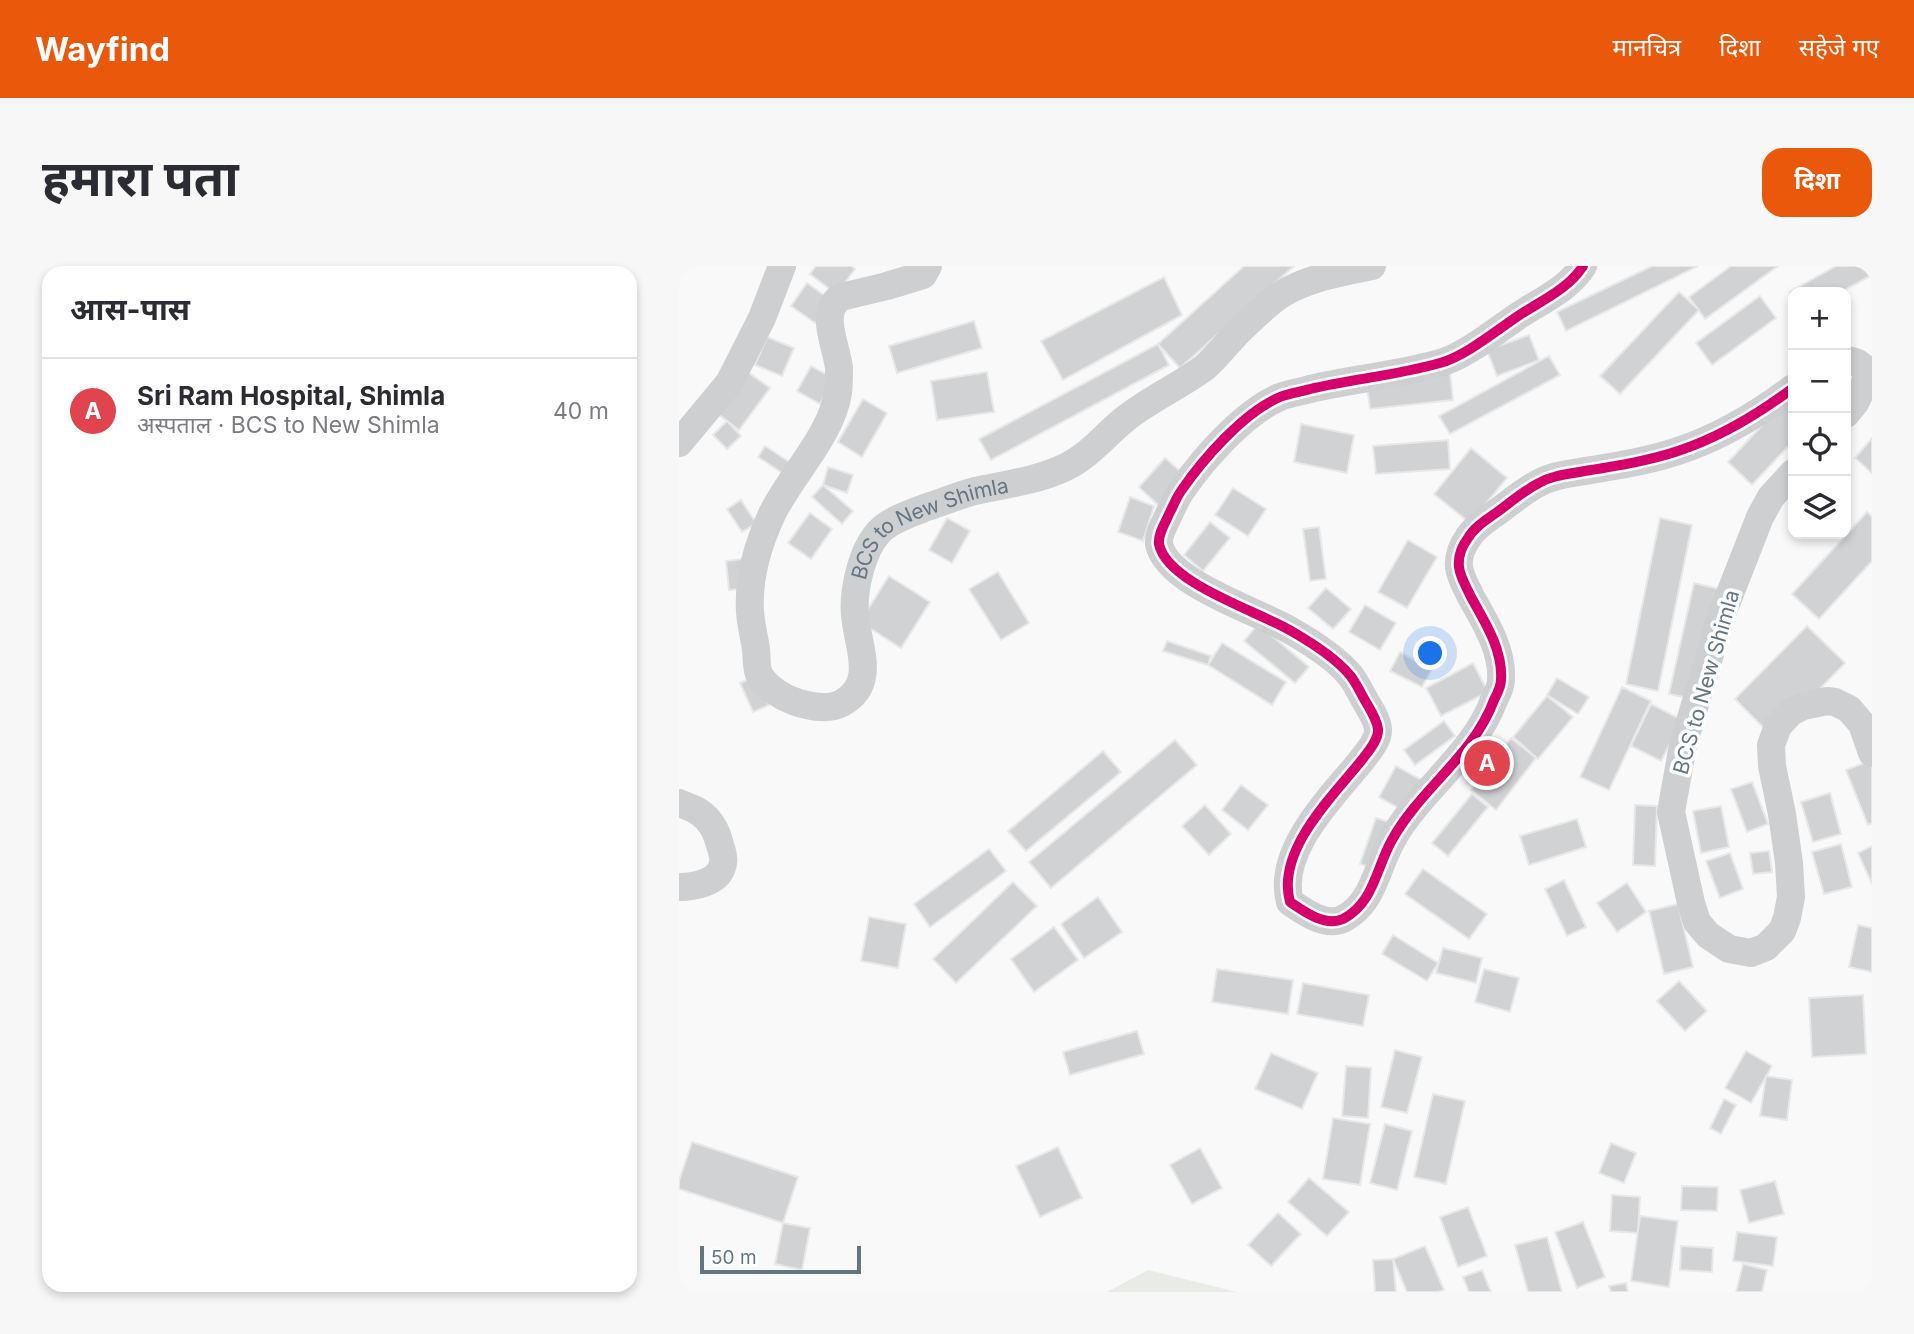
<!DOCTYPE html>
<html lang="hi">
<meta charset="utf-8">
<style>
:root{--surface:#fff;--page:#f7f7f7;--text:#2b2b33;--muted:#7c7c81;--line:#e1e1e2;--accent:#ea580c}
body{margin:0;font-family:Inter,"Noto Sans Devanagari",sans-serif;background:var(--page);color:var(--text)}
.controls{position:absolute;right:21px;top:21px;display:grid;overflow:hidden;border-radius:14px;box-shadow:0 4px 10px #0003}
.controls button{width:63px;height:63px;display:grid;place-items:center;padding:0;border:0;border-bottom:2px solid var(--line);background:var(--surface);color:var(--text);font:35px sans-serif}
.scale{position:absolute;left:21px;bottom:18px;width:161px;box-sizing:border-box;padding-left:7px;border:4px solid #657683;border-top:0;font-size:19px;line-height:24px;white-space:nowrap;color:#657683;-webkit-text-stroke:5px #fff;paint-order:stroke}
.you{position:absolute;left:752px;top:388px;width:24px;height:24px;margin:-18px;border:5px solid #fff;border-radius:50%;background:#1a73e8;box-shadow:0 0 0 10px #1a73e833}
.badge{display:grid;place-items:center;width:46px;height:46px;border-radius:50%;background:var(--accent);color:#fff;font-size:23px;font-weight:700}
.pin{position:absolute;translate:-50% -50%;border:4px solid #fff;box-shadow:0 2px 7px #0006}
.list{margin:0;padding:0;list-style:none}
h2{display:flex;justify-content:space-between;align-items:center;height:91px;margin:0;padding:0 28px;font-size:30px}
h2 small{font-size:23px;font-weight:400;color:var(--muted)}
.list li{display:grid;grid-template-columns:46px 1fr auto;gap:21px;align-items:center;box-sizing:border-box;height:105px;padding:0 28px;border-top:2px solid var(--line)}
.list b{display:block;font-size:26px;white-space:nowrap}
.list p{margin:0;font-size:23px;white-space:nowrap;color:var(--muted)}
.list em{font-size:23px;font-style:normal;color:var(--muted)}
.icon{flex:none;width:38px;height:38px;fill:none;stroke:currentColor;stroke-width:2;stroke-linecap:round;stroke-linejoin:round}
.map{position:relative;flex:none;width:1193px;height:1026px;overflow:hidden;border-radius:21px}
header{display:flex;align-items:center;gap:42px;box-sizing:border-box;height:98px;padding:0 35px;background:var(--accent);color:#fff}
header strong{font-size:33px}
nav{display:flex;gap:38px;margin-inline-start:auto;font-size:24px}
.intro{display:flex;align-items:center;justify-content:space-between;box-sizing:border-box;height:168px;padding:0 42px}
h1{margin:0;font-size:49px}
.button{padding:18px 32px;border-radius:21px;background:var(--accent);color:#fff;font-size:24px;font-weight:700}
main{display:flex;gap:42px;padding:0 42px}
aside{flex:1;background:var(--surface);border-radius:21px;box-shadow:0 4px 10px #0003}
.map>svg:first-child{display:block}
.green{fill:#e8ebe6}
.building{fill:#d0d2d3;stroke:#e8e8e8;stroke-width:2}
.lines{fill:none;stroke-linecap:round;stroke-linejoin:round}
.minor{stroke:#cecfd0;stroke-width:28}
.cycleway-casing{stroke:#fff;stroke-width:15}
.cycleway{stroke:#d6006c;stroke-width:10}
.labels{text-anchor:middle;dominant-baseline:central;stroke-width:7;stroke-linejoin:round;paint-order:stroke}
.street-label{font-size:21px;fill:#657683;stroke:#fff}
</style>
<header>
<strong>Wayfind</strong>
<nav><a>मानचित्र</a><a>दिशा</a><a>सहेजे गए</a></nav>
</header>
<div class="intro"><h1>हमारा पता</h1><a class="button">दिशा</a></div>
<main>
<aside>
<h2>आस-पास<small></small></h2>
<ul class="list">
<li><span class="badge" style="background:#e0444e">A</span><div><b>Sri Ram Hospital, Shimla</b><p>अस्पताल · BCS to New Shimla</p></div><em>40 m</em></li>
</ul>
</aside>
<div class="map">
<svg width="1193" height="1026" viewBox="0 0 1193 1026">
<rect width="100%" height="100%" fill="#f9f9f9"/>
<path class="green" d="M469,1004l89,22h-130z"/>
<g class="building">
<path d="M137,0h35l4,3 -19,25 -26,-20z"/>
<path d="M565,0h50l-114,102 -22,-24z"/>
<path d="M973,0h46l-132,65 -9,-19z"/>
<path d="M1052,0h47l-73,53 -16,-22z"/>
<path d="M1157,0h36v9l-31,17h-48v6l-3,-6z"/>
<path d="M485,11l18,38 -119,65 -22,-39z"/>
<path d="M128,17l25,18 -17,22 -24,-17z"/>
<path d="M1000,26l20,18 -79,84 -20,-18z"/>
<path d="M1081,30l16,22 -64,47 -16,-22z"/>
<path d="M295,55l8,27 -85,25 -8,-27z"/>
<path d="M850,69l10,25 -42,16 -10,-26z"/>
<path d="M88,71l27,11 -12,28 -27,-11z"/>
<path d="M479,78l11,21 -178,95 -12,-21z"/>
<path d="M870,90l11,19 -110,59 -11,-18z"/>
<path d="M132,100l23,13 -14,25 -23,-13z"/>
<path d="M308,106l7,40 -57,8 -6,-39z"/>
<path d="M771,106l3,28 -83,9 -4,-28z"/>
<path d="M70,107l21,15 -31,42 -21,-16z"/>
<path d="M1114,126v49l-41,44 -24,-23z"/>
<path d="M184,133l24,14 -25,44 -24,-15z"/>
<path d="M48,155l14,15 -14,13 -14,-14z"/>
<path d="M622,158l53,11 -7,38 -53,-11z"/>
<path d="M1193,172v35l-17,-15z"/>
<path d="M769,174l2,29 -74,5 -3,-28z"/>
<path d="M86,180l32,21 -7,11 -32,-21z"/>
<path d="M792,182l36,30 -37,45 -36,-29z"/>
<path d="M486,192l21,18 -27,30 -20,-19z"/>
<path d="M149,201l25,8 -6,18 -24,-8z"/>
<path d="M144,219l30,26 -11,13 -30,-27z"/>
<path d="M554,222l33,21 -18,27 -33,-21z"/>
<path d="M451,231l24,9 -11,35 -25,-9z"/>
<path d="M62,234l15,23 -14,9 -15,-23z"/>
<path d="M1188,246l5,5v44l-53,58 -27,-25z"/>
<path d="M131,247l22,16 -21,30 -23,-16z"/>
<path d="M268,252l23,13 -18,32 -23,-13z"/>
<path d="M981,252l32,7 -34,166 -32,-7z"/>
<path d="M531,256l20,16 -27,33 -19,-16z"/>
<path d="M640,261l7,52 -16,2 -7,-52z"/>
<path d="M729,274l29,17 -30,51 -29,-16z"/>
<path d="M71,292l4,30 -25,2 -3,-29z"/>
<path d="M319,306l31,51 -28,17 -32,-51z"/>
<path d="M210,310l41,26 -29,46 -41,-26z"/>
<path d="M1015,317l29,7 -25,110 -29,-6z"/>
<path d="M647,322l25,21 -18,20 -25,-21z"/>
<path d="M686,339l31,18 -16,27 -31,-18z"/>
<path d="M579,358l51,43 -14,16 -51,-42z"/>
<path d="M1128,360l38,37 -72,74 -38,-38z"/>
<path d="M488,375l44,15 -3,9 -45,-14z"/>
<path d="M543,377l64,39 -14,23 -64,-40z"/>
<path d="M721,386l32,17 -10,18 -32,-16z"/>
<path d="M794,397l15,29 -47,24 -15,-28z"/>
<path d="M78,410l12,29 -16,7 -13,-29z"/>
<path d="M878,412l32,19 -11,17 -31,-19z"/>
<path d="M943,421l29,14 -42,89 -29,-13z"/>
<path d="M868,430l26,21 -35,42 -25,-22z"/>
<path d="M972,438l31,16 -21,41 -30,-15z"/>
<path d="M765,455l11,15 -40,29 -11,-15z"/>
<path d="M832,472l25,20 -40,52 -25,-20z"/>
<path d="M496,474l22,25 -146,123 -22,-26z"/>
<path d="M424,485l18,21 -95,79 -18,-20z"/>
<path d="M1193,494v63l-4,2 -22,-55z"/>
<path d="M717,500l27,15 -17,31 -27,-15z"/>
<path d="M1073,516l16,42 -21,8 -16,-43z"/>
<path d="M562,519l27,20 -20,25 -26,-20z"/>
<path d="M1151,527l11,41 -28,8 -12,-40z"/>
<path d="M793,528l16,13 -40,49 -16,-13z"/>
<path d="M526,539l26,29 -22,21 -27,-29z"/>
<path d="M956,539l22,1 -2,60 -22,-1z"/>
<path d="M1042,540l8,41 -28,6 -8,-42z"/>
<path d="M697,552l26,8 -16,47 -26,-9z"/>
<path d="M898,553l9,28 -57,18 -9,-29z"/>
<path d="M1162,578l11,43 -28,7 -12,-42z"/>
<path d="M1193,580v38l-14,-31z"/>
<path d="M310,583l17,22 -76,56 -16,-23z"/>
<path d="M1090,585l3,21 -19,2 -3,-21z"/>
<path d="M1051,587l13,36 -23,9 -14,-37z"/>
<path d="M744,603l64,45 -18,25 -64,-45z"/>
<path d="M885,614l22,47 -19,9 -22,-47z"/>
<path d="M334,616l24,24 -81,77 -23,-24z"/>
<path d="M948,617l19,29 -29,20 -20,-29z"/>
<path d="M419,631l24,35 -38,26 -23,-34z"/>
<path d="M999,638l15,63 -29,7 -15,-63z"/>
<path d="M190,651l37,7 -8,44 -37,-7z"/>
<path d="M1179,659l14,3v44l-23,-5z"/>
<path d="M375,661l24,33 -44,32 -23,-33z"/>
<path d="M714,669l45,28 -11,18 -45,-27z"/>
<path d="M764,682l39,10 -6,25 -40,-10z"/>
<path d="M538,703l76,11 -5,34 -76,-12z"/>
<path d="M805,703l35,9 -9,34 -35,-10z"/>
<path d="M1000,715l28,30 -22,20 -28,-30z"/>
<path d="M624,717l66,12 -6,31 -66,-12z"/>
<path d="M1184,729l3,59 -54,3 -3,-59z"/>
<path d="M458,765l7,23 -74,21 -7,-23z"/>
<path d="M716,784l27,7 -15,56 -26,-6z"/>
<path d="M1067,785l26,15 -21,37 -26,-15z"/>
<path d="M592,787l47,20 -16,36 -47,-20z"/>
<path d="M667,800l25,2 -3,50 -26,-2z"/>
<path d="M1087,810l26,4 -5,40 -27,-4z"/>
<path d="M754,828l32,7 -19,83 -32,-7z"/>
<path d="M1045,833l12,6 -15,29 -11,-6z"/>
<path d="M654,852l37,6 -10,61 -37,-6z"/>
<path d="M706,858l27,7 -15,59 -27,-7z"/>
<path d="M13,876l106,35 -15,46 -104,-34v-8z"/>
<path d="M932,877l25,10 -12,30 -25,-10z"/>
<path d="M379,881l24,51 -42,19 -24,-51z"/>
<path d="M521,882l22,40 -30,16 -22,-39z"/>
<path d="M630,912l40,34 -22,24 -39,-34z"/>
<path d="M1096,915l9,33 -35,9 -9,-33z"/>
<path d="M1003,920l36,1 -1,24 -36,-1z"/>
<path d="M933,929l28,2 -2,36 -28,-2z"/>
<path d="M789,941l19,49 -29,11 -18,-50z"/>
<path d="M599,947l23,21 -30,32 -23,-21z"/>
<path d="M961,950l38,5 -9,66 -38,-6z"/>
<path d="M904,956l22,55 -28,11 -22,-56z"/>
<path d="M104,957l27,5 -8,42 -27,-6z"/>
<path d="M1058,966l40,5 -4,29 -40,-5z"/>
<path d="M868,971l15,55h-34l-13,-47z"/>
<path d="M746,980l19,44 -6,2h-31l-14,-33z"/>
<path d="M1002,980l32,2 -1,24 -32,-2z"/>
<path d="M714,993l3,33h-21l-2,-32z"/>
<path d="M1064,998l24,6 -5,22h-26z"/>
<path d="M803,1004l9,22h-22l-6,-15z"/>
<path d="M947,1017l2,9h-17l-2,-6z"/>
</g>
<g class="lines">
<g class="minor">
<path id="s1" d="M249,0l-5,9 -36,11 -46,11c-23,14 -4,50 -2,71 0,7 0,17 -1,25 -7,43 -47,82 -66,121 -14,30 -24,65 -22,98 1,12 4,25 6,37 1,8 0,19 3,25 7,14 26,25 40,29 14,4 30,7 43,0 33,-18 18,-52 14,-80 -5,-27 5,-75 26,-94 11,-10 32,-17 45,-22 16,-5 32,-12 48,-16 32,-7 61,-10 91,-24 24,-12 39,-32 59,-48 25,-20 53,-32 79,-51 13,-11 23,-25 35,-37 13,-12 27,-27 43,-37 26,-16 60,-22 90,-28"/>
<path d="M904,0c-14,22 -40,34 -62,48 -23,15 -55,42 -81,49 -42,12 -87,16 -130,26 -9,3 -21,4 -30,8 -36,15 -77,62 -99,94 -5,7 -8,16 -12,23 -4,10 -11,19 -10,30 8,40 102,68 134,88 19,11 41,25 55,41 6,6 10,15 14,22 5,10 15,23 16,34 1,11 -11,24 -17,32 -30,37 -85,90 -71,141 13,9 35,25 53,17 31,-16 33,-51 49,-79 28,-51 82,-85 102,-140 3,-6 7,-13 7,-20 2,-30 -16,-58 -30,-83 -4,-9 -11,-20 -12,-30 -1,-10 3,-21 9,-29 7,-12 21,-20 32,-28 12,-9 25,-20 39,-27 14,-8 30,-9 46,-12 31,-5 63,-10 93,-20 43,-14 79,-36 115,-63"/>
<path d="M1167,94c11,1 19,6 22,17l-13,26 -9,11"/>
<path d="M0,177l50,-60 33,-65 20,-52"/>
<path d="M1114,207l-22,24 -11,20 -38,97 -39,131 -12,67 20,91 6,19 11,13 21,14 22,4 15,-6 16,-16 5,-13 4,-21 -2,-34 -7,-49 -10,-48 -1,-21 7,-19 13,-14 12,-6 24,-5 8,1 14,7 13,15 10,29"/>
<path d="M0,537c7,3 14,5 20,9 12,8 18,20 21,33 2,6 5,15 2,22 -5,16 -29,20 -43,20"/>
</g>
<g class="cycleway-casing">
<path id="cycleway" d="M904,0c-14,22 -40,34 -62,48 -23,15 -55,42 -81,49 -42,12 -87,16 -130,26 -9,3 -21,4 -30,8 -36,15 -77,62 -99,94 -5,7 -8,16 -12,23 -4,10 -11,19 -10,30 8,40 102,68 134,88 19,11 41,25 55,41 6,6 10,15 14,22 5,10 15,23 16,34 1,11 -11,24 -17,32 -30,37 -85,90 -71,141 13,9 35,25 53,17 31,-16 33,-51 49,-79 28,-51 82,-85 102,-140 3,-6 7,-13 7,-20 2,-30 -16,-58 -30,-83 -4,-9 -11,-20 -12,-30 -1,-10 3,-21 9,-29 7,-12 21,-20 32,-28 12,-9 25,-20 39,-27 14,-8 30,-9 46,-12 31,-5 63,-10 93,-20 43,-14 79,-36 115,-63"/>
</g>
<use href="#cycleway" class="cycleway"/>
</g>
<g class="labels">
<g class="street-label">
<text stroke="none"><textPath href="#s1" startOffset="822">BCS to New Shimla</textPath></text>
<text transform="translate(1027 416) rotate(-74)">BCS to New Shimla</text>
</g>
</g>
</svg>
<div class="controls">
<button>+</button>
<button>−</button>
<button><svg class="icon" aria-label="locate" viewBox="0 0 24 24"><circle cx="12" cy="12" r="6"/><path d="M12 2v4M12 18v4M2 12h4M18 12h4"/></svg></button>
<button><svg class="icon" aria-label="layers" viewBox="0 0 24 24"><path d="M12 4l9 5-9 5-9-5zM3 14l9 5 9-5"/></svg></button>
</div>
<div class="scale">50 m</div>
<div class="you"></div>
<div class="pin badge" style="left:808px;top:497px;background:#e0444e">A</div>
</div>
</main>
